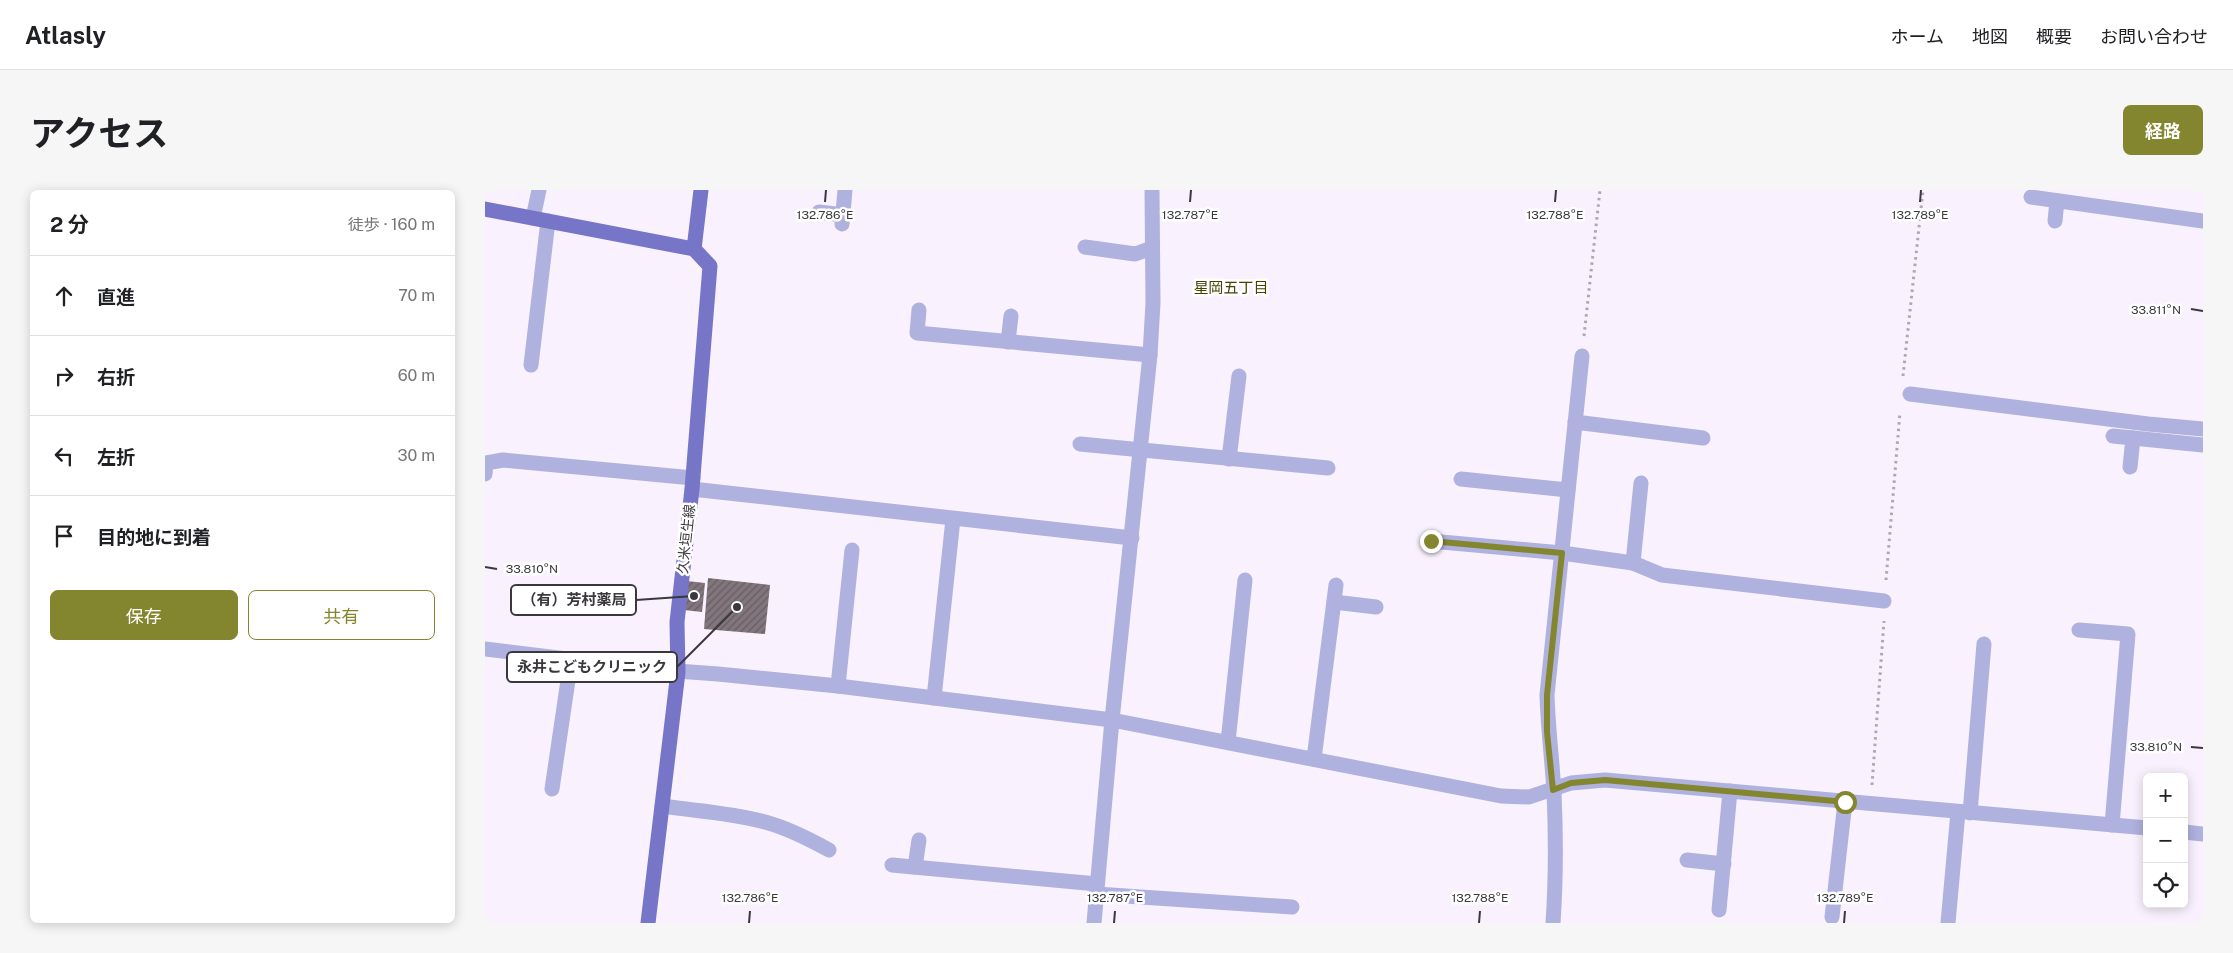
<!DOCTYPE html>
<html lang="ja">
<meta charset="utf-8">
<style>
:root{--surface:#fff;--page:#f6f6f6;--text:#202124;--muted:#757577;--line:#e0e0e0;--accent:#84852f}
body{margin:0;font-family:"Public Sans","Noto Sans JP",sans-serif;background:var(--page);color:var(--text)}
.controls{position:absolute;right:15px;bottom:15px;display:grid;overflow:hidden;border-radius:8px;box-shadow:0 2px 12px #0003}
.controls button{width:45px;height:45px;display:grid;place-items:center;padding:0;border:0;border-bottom:1px solid var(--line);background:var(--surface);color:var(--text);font:25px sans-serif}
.stop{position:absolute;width:15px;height:15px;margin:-11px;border:4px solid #84852f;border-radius:50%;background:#fff}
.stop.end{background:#84852f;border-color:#fff;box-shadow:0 1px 5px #0008}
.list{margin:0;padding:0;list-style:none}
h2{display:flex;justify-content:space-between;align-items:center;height:65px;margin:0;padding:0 20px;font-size:21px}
h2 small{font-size:16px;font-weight:400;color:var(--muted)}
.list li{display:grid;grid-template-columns:32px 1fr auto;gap:15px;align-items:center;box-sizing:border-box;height:80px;padding:0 20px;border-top:1px solid var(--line)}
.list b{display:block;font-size:19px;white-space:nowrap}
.list em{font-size:16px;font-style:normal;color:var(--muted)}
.actions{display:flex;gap:10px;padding:15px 20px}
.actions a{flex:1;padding:11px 0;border:1px solid var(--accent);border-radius:8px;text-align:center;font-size:18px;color:var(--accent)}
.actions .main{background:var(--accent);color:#fff}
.icon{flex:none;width:28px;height:28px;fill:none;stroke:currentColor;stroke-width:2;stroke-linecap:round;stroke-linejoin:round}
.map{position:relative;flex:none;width:1718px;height:733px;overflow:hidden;border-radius:8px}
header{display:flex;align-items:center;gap:30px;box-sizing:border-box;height:70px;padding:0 25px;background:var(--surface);border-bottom:1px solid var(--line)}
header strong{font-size:24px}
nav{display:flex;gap:28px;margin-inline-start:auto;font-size:18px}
.intro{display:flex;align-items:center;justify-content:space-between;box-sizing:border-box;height:120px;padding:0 30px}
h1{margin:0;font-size:35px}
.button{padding:12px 22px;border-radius:8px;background:var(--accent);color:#fff;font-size:18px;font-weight:700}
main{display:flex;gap:30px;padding:0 30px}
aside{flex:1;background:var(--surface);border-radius:8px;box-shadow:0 2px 12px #0003}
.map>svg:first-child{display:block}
.building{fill:url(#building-hatch)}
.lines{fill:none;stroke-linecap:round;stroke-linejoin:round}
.path{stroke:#ada7b0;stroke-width:3;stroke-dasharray:2.5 4;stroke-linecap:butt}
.minor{stroke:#afb1de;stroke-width:15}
.major{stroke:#7775c7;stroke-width:15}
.route{stroke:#84852f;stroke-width:6}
.ticks{fill:none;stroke:#3b383d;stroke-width:2}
.labels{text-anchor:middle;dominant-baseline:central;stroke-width:5;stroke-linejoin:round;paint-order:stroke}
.street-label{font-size:14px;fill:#3b383d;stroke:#fff}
.neighbourhood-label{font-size:15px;fill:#434402;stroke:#fff}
.ticks-label{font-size:12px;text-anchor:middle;fill:#3b383d;stroke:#fff;stroke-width:5;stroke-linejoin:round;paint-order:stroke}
.leader{fill:none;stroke:#3b383d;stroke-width:2}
.callout-dot{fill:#3b383d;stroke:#fff;stroke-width:2}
.callout{fill:#fff;stroke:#3b383d;stroke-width:2}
.callout-label{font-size:15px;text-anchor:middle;font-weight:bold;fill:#3b383d}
</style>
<header>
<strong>Atlasly</strong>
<nav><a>ホーム</a><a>地図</a><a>概要</a><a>お問い合わせ</a></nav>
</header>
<div class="intro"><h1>アクセス</h1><a class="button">経路</a></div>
<main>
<aside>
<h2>2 分<small>徒歩 · 160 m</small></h2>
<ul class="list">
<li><svg class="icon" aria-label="ahead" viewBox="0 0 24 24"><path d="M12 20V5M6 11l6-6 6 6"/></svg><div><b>直進</b></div><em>70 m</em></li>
<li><svg class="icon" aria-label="right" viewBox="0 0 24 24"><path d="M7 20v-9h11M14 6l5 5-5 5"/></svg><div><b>右折</b></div><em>60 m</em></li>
<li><svg class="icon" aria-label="left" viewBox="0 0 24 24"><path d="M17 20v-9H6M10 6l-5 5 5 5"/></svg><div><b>左折</b></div><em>30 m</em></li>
<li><svg class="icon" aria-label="arrive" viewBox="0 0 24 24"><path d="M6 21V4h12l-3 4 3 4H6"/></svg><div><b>目的地に到着</b></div></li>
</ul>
<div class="actions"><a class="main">保存</a><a>共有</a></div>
</aside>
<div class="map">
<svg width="1718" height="733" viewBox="0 0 1718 733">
<defs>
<pattern id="building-hatch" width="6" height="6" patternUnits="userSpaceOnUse" patternTransform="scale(1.25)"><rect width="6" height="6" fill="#82767c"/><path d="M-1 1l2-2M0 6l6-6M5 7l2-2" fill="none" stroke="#665d62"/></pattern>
</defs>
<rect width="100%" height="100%" fill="#f9f1fd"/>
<g class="building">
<path d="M223,388l62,7 -5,49 -61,-5z"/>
<path d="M202,391l18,2 -3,29 -18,-2z"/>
</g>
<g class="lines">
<g class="path">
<path d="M1099,146l16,-146"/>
<path d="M1418,186l20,-186"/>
<path d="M1401,390l14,-168"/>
<path d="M1387,595l12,-164"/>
</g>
<g class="minor">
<path d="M1546,7l172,24"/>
<path d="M334,22l24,3"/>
<path d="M48,28l6,-28"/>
<path d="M1570,31l2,-20"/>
<path d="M357,34l3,-34"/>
<path d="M600,57l50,7 17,-6"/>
<path d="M434,120l-2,23 233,22"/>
<path d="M523,152l3,-26"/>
<path d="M46,175l17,-144"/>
<path d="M1425,204l238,30 55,5"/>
<path d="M1090,232l128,16"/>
<path d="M1628,246l90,9"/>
<path d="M595,254l248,24"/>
<path d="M744,269l10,-83"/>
<path d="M1645,277l3,-29"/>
<path d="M0,284l1,-11 17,-3 190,18"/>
<path d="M976,289l107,11"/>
<path d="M207,299l440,49"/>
<path d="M946,351l131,12 71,10 29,12 222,26"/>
<path d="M1148,373l8,-80"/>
<path d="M849,412l42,5"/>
<path d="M1594,440l49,4 -16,191"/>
<path d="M0,459l164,20 69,5 120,12 274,34 389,76 28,1 42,-14 34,-3 542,48"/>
<path d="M353,496l14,-136"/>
<path d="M449,508l19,-179"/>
<path d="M743,552l17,-162"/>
<path d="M829,569l22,-174"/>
<path d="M67,599l19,-129"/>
<path d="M177,616c34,5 70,7 103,16 23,6 44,17 64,28"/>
<path d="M1485,623l14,-169"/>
<path d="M1699,642l19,2"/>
<path d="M1202,670l37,4"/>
<path d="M407,675l205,19"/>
<path d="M430,677l4,-27"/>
<path d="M611,704l196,13"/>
<path d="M1234,720l11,-119"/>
<path d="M1347,727l13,-115"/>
<path d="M609,733l18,-203 38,-365 3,-52 -1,-113"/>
<path d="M1068,733c3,-44 3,-87 1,-131 -2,-33 -6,-64 -7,-97l35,-339"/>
<path d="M1463,733l10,-111"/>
</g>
<g class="major">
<path d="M0,19l209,40"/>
<path d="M163,733l30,-251 -1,-50 15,-133 18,-223 -16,-17 7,-59"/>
</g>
</g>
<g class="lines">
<path class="route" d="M946,351l131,12 -15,142v37l6,58 18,-7 34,-3 240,22"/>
</g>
<path class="ticks" d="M340,12l1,-12M705,12l1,-12M1070,12l1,-12M1435,12l1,-12M1706,119l12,2M0,377l12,2M1706,557l12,1M264,733l1,-12M629,733l1,-12M994,733l1,-12M1359,733l1,-12"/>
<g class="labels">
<g class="street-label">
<text transform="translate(201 349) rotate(-84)">久米垣生線</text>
</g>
<g class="neighbourhood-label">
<text x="746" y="97">星岡五丁目</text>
</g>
</g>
<g class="ticks-label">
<text x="340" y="29">132.786°E</text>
<text x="705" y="29">132.787°E</text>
<text x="1070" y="29">132.788°E</text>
<text x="1435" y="29">132.789°E</text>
<text x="1671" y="124">33.811°N</text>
<text x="47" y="383">33.810°N</text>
<text x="1671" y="561">33.810°N</text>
<text x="265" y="712">132.786°E</text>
<text x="630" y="712">132.787°E</text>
<text x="995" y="712">132.788°E</text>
<text x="1360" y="712">132.789°E</text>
</g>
<path class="leader" d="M209 406L151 410M252 417L192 477"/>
<g class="callout-dot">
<circle cx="209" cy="406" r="5"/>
<circle cx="252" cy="417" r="5"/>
</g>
<g class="callout">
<rect x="26" y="395" width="125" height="30" rx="5"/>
<rect x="22" y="462" width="170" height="30" rx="5"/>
</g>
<g class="callout-label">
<text x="89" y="415">（有）芳村薬局</text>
<text x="107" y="482">永井こどもクリニック</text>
</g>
</svg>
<div class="controls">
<button>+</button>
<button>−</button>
<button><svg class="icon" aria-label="locate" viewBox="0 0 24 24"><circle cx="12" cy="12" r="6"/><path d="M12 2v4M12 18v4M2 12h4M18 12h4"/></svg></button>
</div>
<div class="stop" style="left:1360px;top:612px"></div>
<div class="stop end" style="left:946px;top:351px"></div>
</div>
</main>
